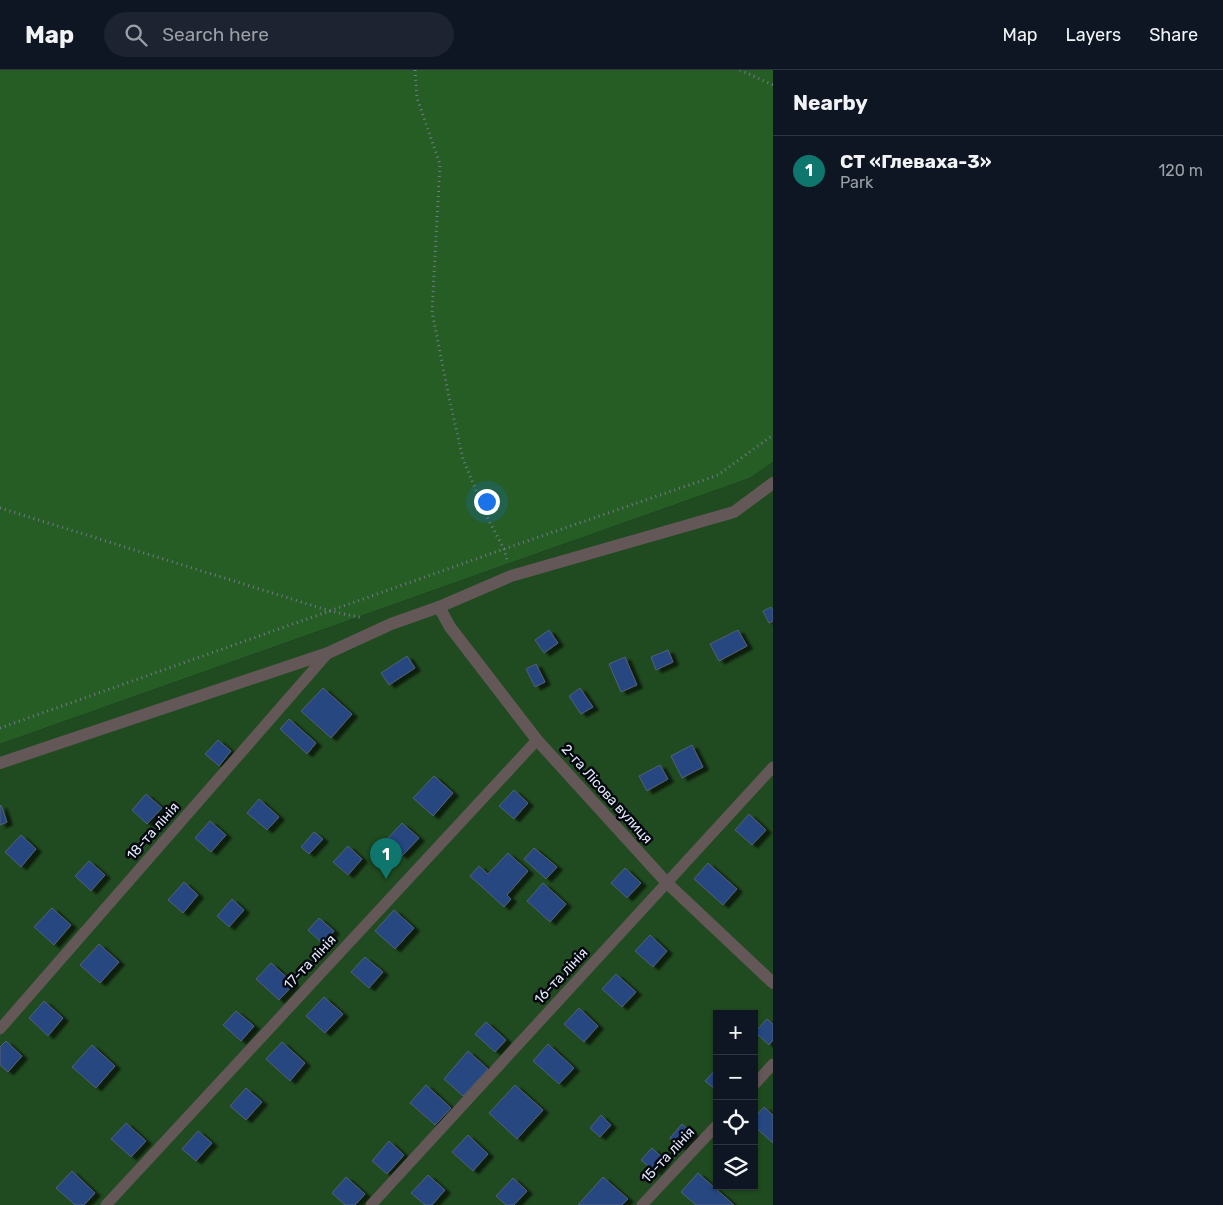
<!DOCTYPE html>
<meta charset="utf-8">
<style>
:root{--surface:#0f1623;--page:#1d2330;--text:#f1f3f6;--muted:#9b9fa6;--line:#2f3541;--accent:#0f766e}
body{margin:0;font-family:Rubik,sans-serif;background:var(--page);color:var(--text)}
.controls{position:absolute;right:15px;bottom:15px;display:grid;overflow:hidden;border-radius:0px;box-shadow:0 1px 4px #0004}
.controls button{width:45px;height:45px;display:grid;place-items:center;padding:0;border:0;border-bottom:1px solid var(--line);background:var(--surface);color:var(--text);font:25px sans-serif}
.you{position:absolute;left:486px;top:431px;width:18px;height:18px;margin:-12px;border:4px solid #fff;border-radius:50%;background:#1a73e8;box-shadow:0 0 0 8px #1a73e833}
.badge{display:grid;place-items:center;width:32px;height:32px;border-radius:50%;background:var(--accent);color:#fff;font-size:16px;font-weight:700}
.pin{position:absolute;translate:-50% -41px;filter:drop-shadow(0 1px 2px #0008)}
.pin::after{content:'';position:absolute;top:26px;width:18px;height:15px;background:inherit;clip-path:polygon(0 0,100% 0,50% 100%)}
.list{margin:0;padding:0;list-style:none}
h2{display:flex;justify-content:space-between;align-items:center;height:65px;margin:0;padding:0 20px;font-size:21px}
h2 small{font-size:16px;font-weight:400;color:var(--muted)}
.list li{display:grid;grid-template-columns:32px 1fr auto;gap:15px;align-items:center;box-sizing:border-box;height:70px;padding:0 20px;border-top:1px solid var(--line)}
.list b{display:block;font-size:19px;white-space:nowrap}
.list p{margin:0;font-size:16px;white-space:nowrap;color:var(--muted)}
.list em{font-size:16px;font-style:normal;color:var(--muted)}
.icon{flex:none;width:28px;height:28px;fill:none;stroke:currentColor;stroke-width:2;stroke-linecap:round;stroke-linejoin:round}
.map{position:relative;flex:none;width:773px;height:1135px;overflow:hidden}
header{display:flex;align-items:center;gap:30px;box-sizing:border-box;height:70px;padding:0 25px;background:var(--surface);border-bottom:1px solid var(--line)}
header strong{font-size:24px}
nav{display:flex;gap:28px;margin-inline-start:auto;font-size:18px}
.search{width:350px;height:45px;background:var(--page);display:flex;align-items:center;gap:12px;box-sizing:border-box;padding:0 18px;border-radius:28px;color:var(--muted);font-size:19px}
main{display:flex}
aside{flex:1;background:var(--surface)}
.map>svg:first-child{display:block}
.green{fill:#204a1f;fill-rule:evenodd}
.forest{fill:#255d25}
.building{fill:#284680;stroke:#545f75;filter:url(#shadow)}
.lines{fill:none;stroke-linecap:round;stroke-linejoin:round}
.path{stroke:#727a8a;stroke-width:3;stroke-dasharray:1 4;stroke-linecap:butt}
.service{stroke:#645757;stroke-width:11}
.minor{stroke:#645757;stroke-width:12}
.labels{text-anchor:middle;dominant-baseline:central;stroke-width:5;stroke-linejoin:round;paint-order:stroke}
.street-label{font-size:14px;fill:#e2e9f5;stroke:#04070f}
</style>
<header>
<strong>Map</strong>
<div class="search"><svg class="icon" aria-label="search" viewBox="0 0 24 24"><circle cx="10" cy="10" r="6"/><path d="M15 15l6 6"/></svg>Search here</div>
<nav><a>Map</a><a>Layers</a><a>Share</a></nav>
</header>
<main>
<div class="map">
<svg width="773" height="1135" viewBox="0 0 773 1135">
<defs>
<filter id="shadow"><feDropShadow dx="5.5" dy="3" stdDeviation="1" flood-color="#0009"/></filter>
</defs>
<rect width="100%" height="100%" fill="#141d2f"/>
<path class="green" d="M773,392v743h-773v-461l750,-266zM717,944h37v172h-37z"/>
<path class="forest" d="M0,0h773v392l-23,16 -750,266z"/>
<g class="building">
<path d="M771,537l2,4v10l-4,2 -6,-12z"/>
<path d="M549,560l9,13 -14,10 -9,-13z"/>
<path d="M738,560l9,16 -28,15 -9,-17z"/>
<path d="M668,580l5,12 -17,8 -5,-13z"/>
<path d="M407,586l8,12 -26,17 -8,-12z"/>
<path d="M625,587l12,28 -16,7 -12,-28z"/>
<path d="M536,594l9,18 -10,5 -9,-18z"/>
<path d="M323,618l29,26 -21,24 -30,-27z"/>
<path d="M580,618l13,19 -12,7 -12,-18z"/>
<path d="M289,649l27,24 -9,11 -27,-25z"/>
<path d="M218,670l13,11 -12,15 -14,-12z"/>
<path d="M692,675l11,22 -21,11 -11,-22z"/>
<path d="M660,695l8,14 -21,12 -8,-15z"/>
<path d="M434,706l19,17 -20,23 -20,-18z"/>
<path d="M514,720l14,13 -14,16 -15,-13z"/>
<path d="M146,724l16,14 -15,16 -15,-14z"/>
<path d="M259,729l20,18 -12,13 -20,-17z"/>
<path d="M1,735l6,17 -7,3v-19z"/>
<path d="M749,744l17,16 -14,15 -17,-15z"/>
<path d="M210,751l16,14 -15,17 -16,-14z"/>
<path d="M402,753l17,15 -17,18 -17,-15z"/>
<path d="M314,762l9,7 -14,15 -8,-7z"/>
<path d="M21,765l15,14 -15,18 -16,-15z"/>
<path d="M348,776l14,13 -14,16 -15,-13z"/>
<path d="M534,778l23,19 -11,12 -22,-20z"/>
<path d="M508,783l20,18 -21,24 4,4 -7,8 -34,-31 9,-10 9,8z"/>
<path d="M89,791l16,14 -14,16 -16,-15z"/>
<path d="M708,793l29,26 -14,16 -29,-26z"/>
<path d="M625,798l16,15 -14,15 -16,-15z"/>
<path d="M184,812l14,13 -15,18 -15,-13z"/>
<path d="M543,813l23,21 -16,18 -23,-21z"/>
<path d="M232,829l12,11 -15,17 -12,-11z"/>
<path d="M52,838l19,17 -17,20 -20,-18z"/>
<path d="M394,840l20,18 -19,21 -20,-18z"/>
<path d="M319,848l15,13 -11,13 -15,-14z"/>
<path d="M650,865l17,16 -14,16 -18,-16z"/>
<path d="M99,874l20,18 -19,21 -20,-18z"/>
<path d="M365,887l18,15 -14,16 -18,-16z"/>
<path d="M271,893l23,21 -15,16 -23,-21z"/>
<path d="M616,904l20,18 -14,15 -20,-18z"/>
<path d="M324,927l19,17 -18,19 -19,-17z"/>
<path d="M44,931l19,17 -15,18 -19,-18z"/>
<path d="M579,938l19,18 -14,16 -20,-18z"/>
<path d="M236,941l18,15 -13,15 -18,-16z"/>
<path d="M767,949l6,5v16l-4,5 -14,-13z"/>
<path d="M486,952l20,18 -11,12 -20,-18z"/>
<path d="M6,971l16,15 -14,16 -8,-7v-18z"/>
<path d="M282,972l23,21 -15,18 -24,-22z"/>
<path d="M548,974l26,24 -15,16 -26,-23z"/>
<path d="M92,975l23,21 -19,22 -24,-21z"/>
<path d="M468,981l20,18 -25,27 -19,-17z"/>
<path d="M717,998v23l-12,-10z"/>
<path d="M426,1015l25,23 -16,17 -25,-22z"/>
<path d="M515,1015l28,25 -26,29 -28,-26z"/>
<path d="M246,1018l16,14 -16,18 -16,-14z"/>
<path d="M764,1037l9,8v28l-19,-17v-8z"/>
<path d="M601,1045l10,10 -11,12 -10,-9z"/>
<path d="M126,1053l20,18 -15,16 -20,-18z"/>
<path d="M682,1054l12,10 -13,14 -11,-10z"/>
<path d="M198,1061l14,12 -16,18 -14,-12z"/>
<path d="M468,1065l20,19 -15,17 -21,-19z"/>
<path d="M389,1071l15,14 -17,19 -15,-13z"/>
<path d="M652,1078l13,12 -10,12 -14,-12z"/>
<path d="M72,1101l23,22 -11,12h-9l-19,-17z"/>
<path d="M698,1103l36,32h-38l-15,-13z"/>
<path d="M428,1105l17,15 -13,15h-7l-14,-12z"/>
<path d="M346,1107l19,17 -10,11h-10l-13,-12z"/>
<path d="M603,1107l25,22 -6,6h-44z"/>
<path d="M513,1108l14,13 -13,14h-8l-10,-9z"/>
</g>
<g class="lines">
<g class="path">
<path d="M415,0l2,28 23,66 -8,148 17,85 14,62 25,60 16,30 3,11"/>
<path d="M740,0l33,15"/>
<path d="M0,438l330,103 33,7"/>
<path d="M0,658l504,-179 214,-74 55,-40"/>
</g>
<g class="service">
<path d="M0,959l328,-376"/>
<path d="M754,1015l19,-21"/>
<path d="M106,1135l431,-465"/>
<path d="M371,1135l402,-438"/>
<path d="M642,1135l75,-80"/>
</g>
<g class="minor">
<path d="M439,537l11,20 87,113 130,143 106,100"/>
<path d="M0,693l328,-110 63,-29 48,-17 72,-31 223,-64 39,-29"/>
</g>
</g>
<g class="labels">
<g class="street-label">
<text transform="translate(607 724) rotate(48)">2-га Лісова вулиця</text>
<text transform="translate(153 761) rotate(-49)">18-та лінія</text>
<text transform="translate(310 892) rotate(-47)">17-та лінія</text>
<text transform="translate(561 906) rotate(-47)">16-та лінія</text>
<text transform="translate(668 1085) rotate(-47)">15-та лінія</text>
</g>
</g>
</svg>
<div class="controls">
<button>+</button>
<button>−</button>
<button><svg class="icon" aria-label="locate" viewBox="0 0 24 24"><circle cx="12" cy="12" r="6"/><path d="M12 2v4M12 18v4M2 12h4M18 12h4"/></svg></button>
<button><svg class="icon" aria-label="layers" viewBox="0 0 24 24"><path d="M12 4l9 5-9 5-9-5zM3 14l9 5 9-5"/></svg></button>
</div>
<div class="you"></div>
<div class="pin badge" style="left:386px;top:809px">1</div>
</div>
<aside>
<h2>Nearby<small></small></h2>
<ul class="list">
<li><span class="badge">1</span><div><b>СТ «Глеваха-3»</b><p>Park</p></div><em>120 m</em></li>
</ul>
</aside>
</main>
